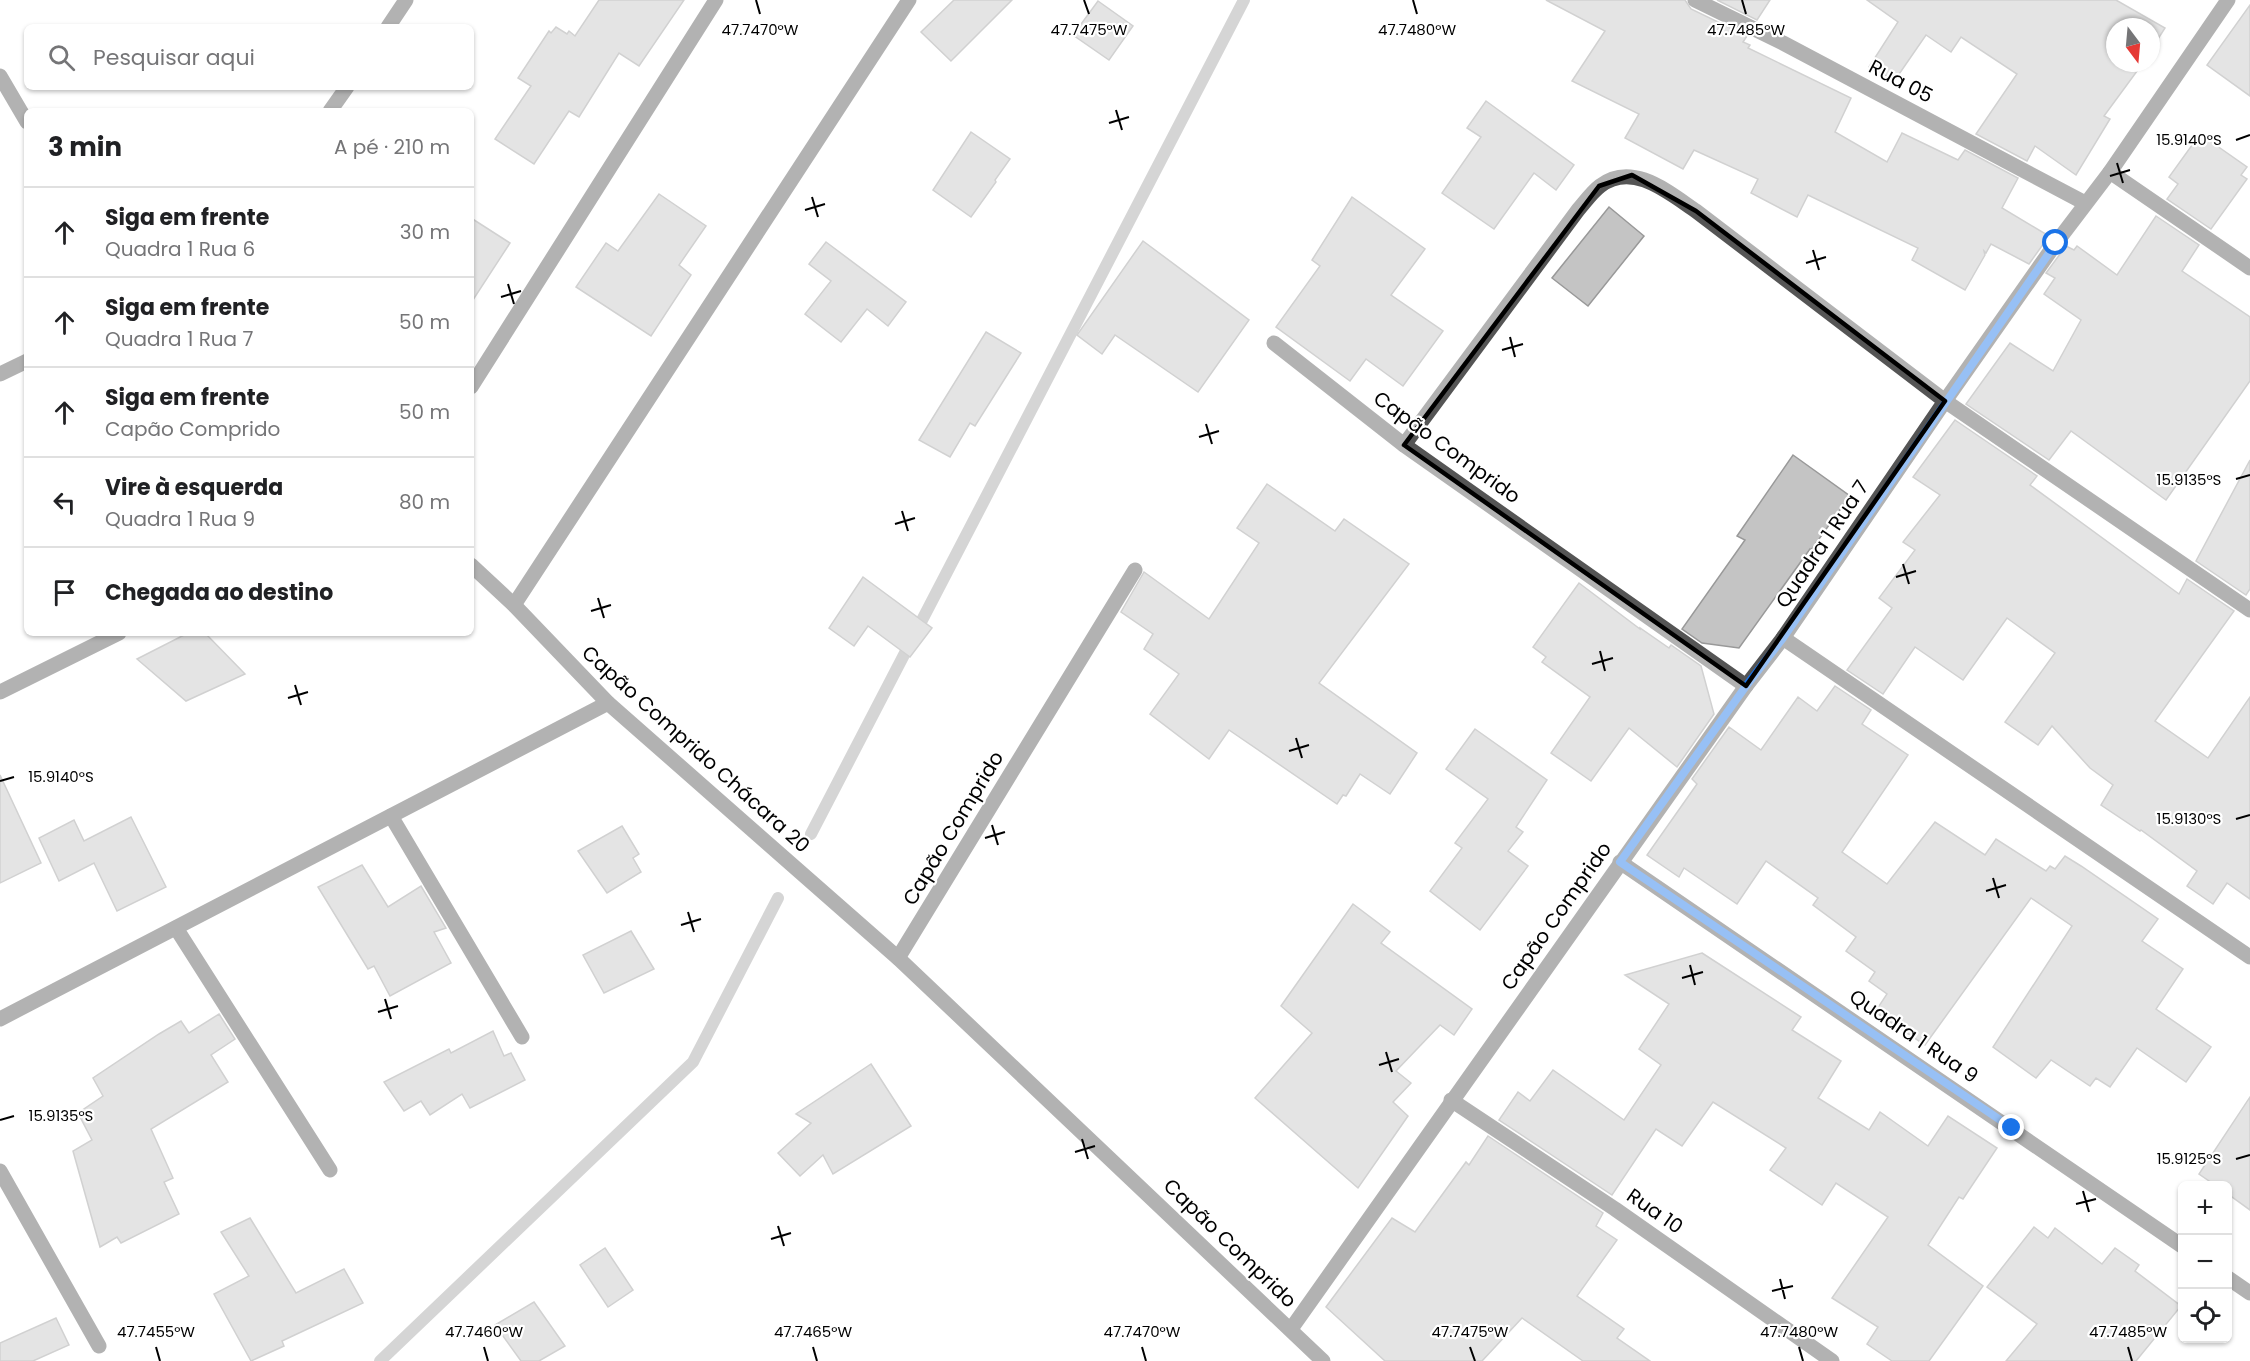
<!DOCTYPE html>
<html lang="pt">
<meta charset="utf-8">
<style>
:root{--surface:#fff;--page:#f6f6f6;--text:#202124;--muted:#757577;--line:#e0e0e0}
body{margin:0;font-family:Poppins,sans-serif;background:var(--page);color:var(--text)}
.controls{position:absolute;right:18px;bottom:18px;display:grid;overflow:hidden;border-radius:9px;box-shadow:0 2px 4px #0004}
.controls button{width:54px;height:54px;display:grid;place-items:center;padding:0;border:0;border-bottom:2px solid var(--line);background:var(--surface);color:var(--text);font:30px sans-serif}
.compass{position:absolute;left:2106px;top:18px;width:54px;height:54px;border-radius:50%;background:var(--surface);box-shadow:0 2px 4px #0004;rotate:164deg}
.stop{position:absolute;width:18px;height:18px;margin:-14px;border:4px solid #1a73e8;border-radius:50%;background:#fff}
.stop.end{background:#1a73e8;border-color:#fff;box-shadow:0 2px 6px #0008}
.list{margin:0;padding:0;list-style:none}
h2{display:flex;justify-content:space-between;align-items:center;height:78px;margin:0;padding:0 24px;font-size:26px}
h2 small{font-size:20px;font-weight:400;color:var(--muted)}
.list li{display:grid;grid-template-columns:39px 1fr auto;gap:18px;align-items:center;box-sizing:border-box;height:90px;padding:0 24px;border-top:2px solid var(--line)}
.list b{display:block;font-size:22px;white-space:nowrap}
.list p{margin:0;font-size:20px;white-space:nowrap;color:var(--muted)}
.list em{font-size:20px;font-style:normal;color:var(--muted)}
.icon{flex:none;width:33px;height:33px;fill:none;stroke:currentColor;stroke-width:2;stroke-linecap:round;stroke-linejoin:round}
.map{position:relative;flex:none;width:2250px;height:1361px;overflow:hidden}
.search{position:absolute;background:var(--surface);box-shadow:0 2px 4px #0004;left:24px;top:24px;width:450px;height:66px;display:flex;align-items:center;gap:15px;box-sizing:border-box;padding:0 21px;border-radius:9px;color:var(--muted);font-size:22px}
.panel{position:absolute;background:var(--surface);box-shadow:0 2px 4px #0004;left:24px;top:108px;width:450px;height:528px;border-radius:9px}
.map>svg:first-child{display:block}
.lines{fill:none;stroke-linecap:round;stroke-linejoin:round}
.stream{stroke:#a3a3a3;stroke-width:12}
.building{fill:#c4c4c4;stroke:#999;stroke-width:1.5}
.minor{stroke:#555;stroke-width:15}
.route{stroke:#1a73e8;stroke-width:8}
.marked{fill:none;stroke:#000;stroke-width:4.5;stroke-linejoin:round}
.ticks{fill:none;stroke:#000;stroke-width:2}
.labels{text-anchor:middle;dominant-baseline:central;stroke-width:4.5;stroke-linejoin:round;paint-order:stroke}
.street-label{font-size:20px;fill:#000;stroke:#fff}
.ticks-label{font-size:15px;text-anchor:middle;fill:#000;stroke:#fff;stroke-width:4.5;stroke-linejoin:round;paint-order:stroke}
</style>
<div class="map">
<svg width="2250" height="1361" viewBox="0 0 2250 1361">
<rect width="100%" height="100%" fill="#fff"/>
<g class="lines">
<g class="stream">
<path d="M811,834l433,-834"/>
<path d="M380,1361l313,-299 85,-164"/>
</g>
</g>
<g class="building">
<path d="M599,0h85l-45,66 -20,-13 -40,64 -10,-6 -35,53 -39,-25 36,-53 -13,-8 31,-47 2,2 5,-6 11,7 2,-3 6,5z"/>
<path d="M954,0h58l-61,61 -30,-29z"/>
<path d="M1546,0h139l6,9 56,27 -4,6 7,3 -2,3 103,50 -16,34 52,30 15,-29 56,27 7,-10 53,28 -16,30 47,28 -20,28 -38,-20 -5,9 -2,-2 1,4 -20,35 -53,-30 6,-12 -110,-53 -11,22 -46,-24 7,-14 -64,-29 -11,19 -58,-31 14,-24 -67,-33 33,-50z"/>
<path d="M1717,0h53l-13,20z"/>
<path d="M1867,0h249l49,28 -14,22v-23h-36v36h28l-39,53 6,3 -34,56 -41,-29 -8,15 -51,-27 41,-60 -56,-37 -10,15 -25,-17 -31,45 -26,-13 29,-45z"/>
<path d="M1098,1l35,25 -24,34 -36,-25z"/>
<path d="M2250,5v91l-43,-31z"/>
<path d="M1486,101l88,64 -18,25 -22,-17 -40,56 -52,-36 39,-56 -14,-9z"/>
<path d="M971,132l39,27 -15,21 1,2 -25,35 -38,-27z"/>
<path d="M2200,134l47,33 -6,8 6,4 -36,50 -44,-30 11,-15 -9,-7z"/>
<path d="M659,194l47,32 -27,39 12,10 -40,61 -75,-49 30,-44 12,8z"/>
<path d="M1352,197l73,52 -34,46 52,36 -40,55 -37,-27 -16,22 -74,-54 44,-61 -8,-6z"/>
<path d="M1609,207l35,29 -56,70 -36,-28z"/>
<path d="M2156,216l43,29 -17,26 68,46v64l-84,119 -95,-69 -22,29 -83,-56 44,-61 43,28 28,-51 -37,-26 11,-16 -9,-5 20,-27 8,4 3,-4 40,29z"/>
<path d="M471,218l39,25 -39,60z"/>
<path d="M1143,241l106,79 -51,72 -83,-57 -13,19 -25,-19z"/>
<path d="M826,242l80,60 -18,24 -21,-17 -26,33 -36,-28 26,-33 -22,-17z"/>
<path d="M986,332l35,21 -46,73 -5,-3 -20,34 -31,-17z"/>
<path d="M1955,420l82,56 -7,9 149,109 8,-15 47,32 -79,110 53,37 42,-61v202l-23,-16 -14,21 -26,-18 10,-15 -56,-41 -1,1 -39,-26 12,-20 -23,-17 -38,-42 -14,19 -33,-23 50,-69 -48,-35 -44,62 -48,-33 -32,47 -36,-24 45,-62 -13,-10 36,-48 -12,-8 37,-47 -27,-18z"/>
<path d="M1793,455l57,41 -39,54 -1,-1 -71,99 -37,-5 -20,-14 63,-89 -8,-4z"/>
<path d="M2250,460v129l-4,6 -50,-34z"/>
<path d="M1267,484l68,47 9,-12 65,45 -90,119 98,70 -27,41 -30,-20 -14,22 -3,-1 -6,9 -108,-74 -20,29 -59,-45 29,-40 -35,-25 9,-15 -32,-22 23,-40 65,47 50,-76 -22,-15z"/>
<path d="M863,577l69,51 -22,29 -42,-31 -14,20 -25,-18z"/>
<path d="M1579,583l61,46v-1l29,20 2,-3 30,21 13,48 -37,53 -48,-39 -38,53 -40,-28 39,-56 -48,-35 4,-5 -13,-10z"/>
<path d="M188,633h17l40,41 -59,27 -49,-42z"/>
<path d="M1835,686l36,24 -9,14 46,31 -66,97 45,32 48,-62 50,33 11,-16 50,32 4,-5 5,3 10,-13 16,10 77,53 -16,22 41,28 -27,40 55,38 -25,35 -49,-34 -27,39 -14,-9 -6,8 -39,-26 -15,18 -43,-31 79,-121 -41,-28 -106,147 -50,-33 12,-18 -18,-13 6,-9 -29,-21 10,-14 -43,-32 5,-7 -52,-37 -29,43 -53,-36 -5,9 -32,-22 50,-71 -5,-5 37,-52 32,23 37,-53 19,14z"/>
<path d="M1475,729l72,51 -31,47 7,5 -15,19 20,15 -48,64 -50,-39 32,-43 -7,-5 33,-44 -42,-30z"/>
<path d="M0,775l41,88 -41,20z"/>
<path d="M131,817l35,70 -49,24 -23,-48 -35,18 -20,-43 35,-18 10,21z"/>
<path d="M622,826l17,28 -6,4 8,14 -34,21 -29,-42z"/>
<path d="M362,865l26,42 33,-21 25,42 -12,4 17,31 -61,33 -16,-30 -6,3 -50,-82z"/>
<path d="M1353,904l37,28 -9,11 91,66 -18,26 -14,-10 -44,46 15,12 -18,19 15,14 -50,72 -103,-90 57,-65 -31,-27z"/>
<path d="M631,931l23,38 -50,24 -21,-38z"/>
<path d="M1702,953l99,64 -9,13 49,31 -23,37 51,32 11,-18 48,34 20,-30 49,32 -34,51 -4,-2 -31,48 55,41 -54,75h-37l-25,-17 11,-17 -46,-29 56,-81 -52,-34 -14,22 -52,-35 16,-22 -73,-46 -31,44 -26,-17 -44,66 -113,-75 19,-28 12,9 23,-31 71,50 37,-55 -22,-16 30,-45 -44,-29z"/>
<path d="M219,1014l16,25 -24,16 17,27 -77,47 22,49 -9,4 15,32 -58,29 -4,-6 -17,10 -27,-96 19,-11 -14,-27 25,-17 -10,-18 66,-44 22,-13 8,12z"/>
<path d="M493,1031l11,25 7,-3 14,27 -55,28 -8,-14 -32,21 -9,-14 -17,10 -20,-29 65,-33 2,4z"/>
<path d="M871,1064l40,62 -78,48 -10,-19 -23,21 -22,-23 33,-30 -15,-9z"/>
<path d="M2250,1097v113l-22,-16v-9h-13l-16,-11z"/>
<path d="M1488,1136l115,77 -7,13 21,14 -40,56 47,33 -7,9 33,23h-67l-61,-43 -40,43h-97l-59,-54 66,-89 23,14 51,-70 3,3z"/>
<path d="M250,1218l46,75 48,-24 19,34 -81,38 2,5 -33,15 -37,-67 35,-18 -28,-44z"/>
<path d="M2034,1227l14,11 7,-10 47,36 13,-16 24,17 -4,6 46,35 -45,55h-130l31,-37 -50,-37z"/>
<path d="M605,1248l28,42 -25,17 -28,-42z"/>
<path d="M534,1302l31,44 -26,15h-18l-26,-36z"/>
<path d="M56,1318l13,27 -36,16h-33v-18z"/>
</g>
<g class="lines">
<g class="minor">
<path d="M1695,0l88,43 302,160"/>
<path d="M388,27l18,-27"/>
<path d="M0,76l27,46"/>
<path d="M330,111l17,-24"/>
<path d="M2110,172l140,96"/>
<path d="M1274,343l130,102 342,241"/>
<path d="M0,374l27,-13"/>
<path d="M471,387l245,-387"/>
<path d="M1404,445l174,-235c7,-8 14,-18 22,-24 32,-25 68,6 96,25l249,190 305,209"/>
<path d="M471,565l43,40 94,98 290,255 425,403"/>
<path d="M514,605l395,-605"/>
<path d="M1783,638l467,319"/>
<path d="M0,692l119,-59"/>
<path d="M391,816l131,221"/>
<path d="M1620,862l562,384"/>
<path d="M176,928l154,242"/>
<path d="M898,958l237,-388"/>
<path d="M0,1019l608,-316"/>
<path d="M1451,1100l164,109 217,152"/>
<path d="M0,1171l99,175"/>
<path d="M2228,1278l22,15"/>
<path d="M1291,1329l455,-643 37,-48 162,-237 111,-158 54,-71 118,-172"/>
</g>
</g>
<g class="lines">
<path class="route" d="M2012,1128l-392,-266 126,-176 37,-48 273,-395"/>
</g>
<path d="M0 0H2250V1361H0ZM1632,175l64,36 249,190 -199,285 -342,-241 195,-259z" fill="#fff" fill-opacity=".55" fill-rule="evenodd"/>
<path class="marked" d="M1632,175l64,36 249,190 -199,285 -342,-241 195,-259z"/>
<path class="ticks" d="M756,0l4,14M1084,0l5,14M1413,0l4,14M1742,0l4,14M1116,110l6,20M1109,123l20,-6M2236,140l14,-5M2117,163l6,20M2110,176l20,-6M812,197l6,20M805,210l20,-6M1813,250l6,20M1806,263l20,-6M508,284l6,20M501,297l20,-6M1510,337l5,20M1502,350l21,-6M1206,424l6,20M1199,437l20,-6M2236,479l14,-4M902,511l6,20M895,524l20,-6M1903,564l6,20M1896,577l20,-6M598,598l6,20M591,611l20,-6M1600,651l5,20M1592,664l21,-6M295,685l6,20M288,698l20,-6M1296,738l6,20M1289,751l20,-6M0,781l14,-4M2236,819l14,-4M992,825l6,20M985,838l20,-6M1993,878l6,20M1986,891l20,-6M688,912l6,20M681,925l20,-6M1690,965l5,20M1682,978l21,-6M385,999l6,20M378,1012l20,-6M1386,1052l6,20M1379,1065l20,-6M0,1120l14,-4M1082,1139l6,20M1075,1152l20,-6M2236,1159l14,-4M2083,1191l6,21M2076,1204l20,-5M778,1226l6,20M771,1239l20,-6M1780,1279l5,20M1772,1291l21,-5M156,1347l4,14M484,1347l4,14M813,1347l4,14M1142,1347l4,14M1470,1347l5,14M1799,1347l4,14M2128,1347l4,14"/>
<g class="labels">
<g class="street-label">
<text transform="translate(1901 81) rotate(28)">Rua 05</text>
<text transform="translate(1447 447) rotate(36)">Capão Comprido</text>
<text transform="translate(1822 544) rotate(-56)">Quadra 1 Rua 7</text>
<text transform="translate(696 749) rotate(42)">Capão Comprido Chácara 20</text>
<text transform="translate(953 828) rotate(-59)">Capão Comprido</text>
<text transform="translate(1556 916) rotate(-55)">Capão Comprido</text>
<text transform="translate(1914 1036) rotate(34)">Quadra 1 Rua 9</text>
<text transform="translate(1655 1211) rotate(35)">Rua 10</text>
<text transform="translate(1230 1243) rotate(44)">Capão Comprido</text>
</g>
</g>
<g class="ticks-label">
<text x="760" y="35">47.7470°W</text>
<text x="1089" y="35">47.7475°W</text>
<text x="1417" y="35">47.7480°W</text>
<text x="1746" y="35">47.7485°W</text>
<text x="2189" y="145">15.9140°S</text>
<text x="2189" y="485">15.9135°S</text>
<text x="61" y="782">15.9140°S</text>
<text x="2189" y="824">15.9130°S</text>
<text x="61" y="1121">15.9135°S</text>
<text x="2189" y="1164">15.9125°S</text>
<text x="156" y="1337">47.7455°W</text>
<text x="484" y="1337">47.7460°W</text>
<text x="813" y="1337">47.7465°W</text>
<text x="1142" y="1337">47.7470°W</text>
<text x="1470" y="1337">47.7475°W</text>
<text x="1799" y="1337">47.7480°W</text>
<text x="2128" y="1337">47.7485°W</text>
</g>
</svg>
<div class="controls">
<button>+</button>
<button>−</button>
<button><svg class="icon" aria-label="locate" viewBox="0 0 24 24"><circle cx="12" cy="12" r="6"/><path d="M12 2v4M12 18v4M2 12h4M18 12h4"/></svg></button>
</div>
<svg class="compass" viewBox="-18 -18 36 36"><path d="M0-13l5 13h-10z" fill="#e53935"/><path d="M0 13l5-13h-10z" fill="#757577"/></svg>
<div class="stop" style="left:2056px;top:243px"></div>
<div class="stop end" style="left:2012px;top:1128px"></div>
<div class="search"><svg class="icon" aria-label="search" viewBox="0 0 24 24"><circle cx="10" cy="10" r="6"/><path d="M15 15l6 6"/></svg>Pesquisar aqui</div>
<section class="panel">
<h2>3 min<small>A pé · 210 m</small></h2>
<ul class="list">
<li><svg class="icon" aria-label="ahead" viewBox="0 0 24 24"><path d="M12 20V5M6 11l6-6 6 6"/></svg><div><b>Siga em frente</b><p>Quadra 1 Rua 6</p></div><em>30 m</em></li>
<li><svg class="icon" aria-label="ahead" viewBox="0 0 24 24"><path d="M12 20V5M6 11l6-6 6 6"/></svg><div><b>Siga em frente</b><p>Quadra 1 Rua 7</p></div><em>50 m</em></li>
<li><svg class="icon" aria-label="ahead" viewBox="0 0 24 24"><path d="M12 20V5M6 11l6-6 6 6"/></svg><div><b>Siga em frente</b><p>Capão Comprido</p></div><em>50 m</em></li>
<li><svg class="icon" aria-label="left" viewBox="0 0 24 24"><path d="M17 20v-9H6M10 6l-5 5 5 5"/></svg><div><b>Vire à esquerda</b><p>Quadra 1 Rua 9</p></div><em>80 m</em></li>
<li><svg class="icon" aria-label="arrive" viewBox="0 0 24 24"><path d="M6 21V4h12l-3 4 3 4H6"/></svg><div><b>Chegada ao destino</b></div></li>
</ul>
</section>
</div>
